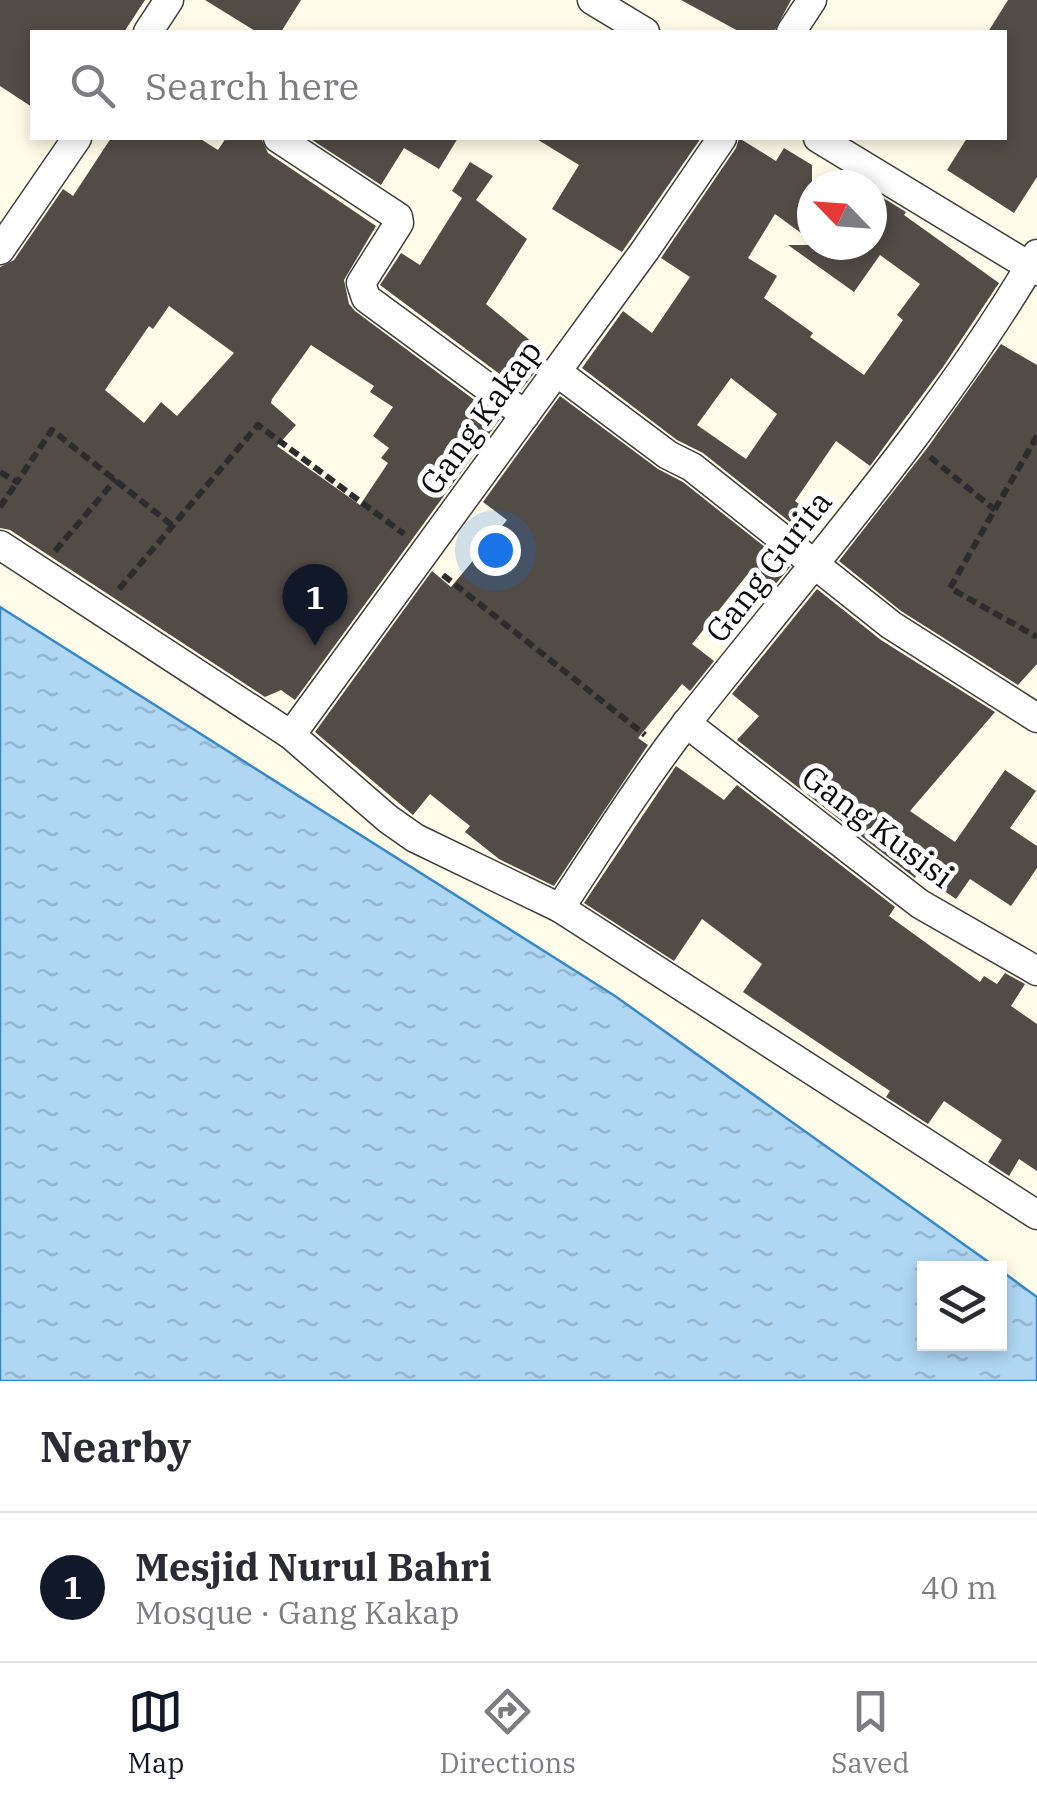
<!DOCTYPE html>
<meta charset="utf-8">
<style>
:root{--surface:#fff;--page:#f7f7f7;--text:#2b2b33;--muted:#7c7c81;--line:#e1e1e2;--accent:#111827}
body{margin:0;font-family:"IBM Plex Serif",serif;background:var(--page);color:var(--text)}
.controls{position:absolute;right:30px;bottom:30px;display:grid;overflow:hidden;border-radius:0px;box-shadow:0 5px 15px #0003}
.controls button{width:90px;height:90px;display:grid;place-items:center;padding:0;border:0;border-bottom:2px solid var(--line);background:var(--surface);color:var(--text);font:50px sans-serif}
.compass{position:absolute;left:797px;top:170px;width:90px;height:90px;border-radius:50%;background:var(--surface);box-shadow:0 5px 15px #0003;rotate:295deg}
.you{position:absolute;left:495px;top:550px;width:35px;height:35px;margin:-25px;border:8px solid #fff;border-radius:50%;background:#1a73e8;box-shadow:0 0 0 15px #1a73e833}
.badge{display:grid;place-items:center;width:65px;height:65px;border-radius:50%;background:var(--accent);color:#fff;font-size:32px;font-weight:700}
.pin{position:absolute;translate:-50% -82px;filter:drop-shadow(0 2px 5px #0008)}
.pin::after{content:'';position:absolute;top:52px;width:35px;height:30px;background:inherit;clip-path:polygon(0 0,100% 0,50% 100%)}
.list{margin:0;padding:0;list-style:none}
h2{display:flex;justify-content:space-between;align-items:center;height:130px;margin:0;padding:0 40px;font-size:42px}
h2 small{font-size:32px;font-weight:400;color:var(--muted)}
.list li{display:grid;grid-template-columns:65px 1fr auto;gap:30px;align-items:center;box-sizing:border-box;height:150px;padding:0 40px;border-top:2px solid var(--line)}
.list b{display:block;font-size:38px;white-space:nowrap}
.list p{margin:0;font-size:32px;white-space:nowrap;color:var(--muted)}
.list em{font-size:32px;font-style:normal;color:var(--muted)}
.icon{flex:none;width:55px;height:55px;fill:none;stroke:currentColor;stroke-width:2;stroke-linecap:round;stroke-linejoin:round}
.map{position:relative;flex:none;width:1037px;height:1381px;overflow:hidden}
.search{position:absolute;background:var(--surface);box-shadow:0 5px 15px #0003;left:30px;right:30px;top:30px;height:110px;display:flex;align-items:center;gap:25px;box-sizing:border-box;padding:0 35px;border-radius:0px;color:var(--muted);font-size:38px}
.sheet{height:280px;background:var(--surface)}
nav{display:flex;justify-content:space-around;align-items:center;box-sizing:border-box;height:140px;border-top:2px solid var(--line);background:var(--surface);font-size:28px;color:var(--muted)}
nav a{display:grid;justify-items:center;gap:5px}
nav .on{color:var(--accent)}
.map>svg:first-child{display:block}
.water{fill:url(#water-ripples);stroke:#3988c6;stroke-width:2.5}
.building{fill:#524c47;fill-rule:evenodd}
.lines{fill:none;stroke-linecap:round;stroke-linejoin:round}
.minor-casing{stroke:#3d3d3d;stroke-width:31}
.path{stroke:#2c2c2c;stroke-width:6;stroke-dasharray:10 5;stroke-linecap:butt}
.minor{stroke:#fff;stroke-width:28}
.labels{text-anchor:middle;dominant-baseline:central;stroke-width:10;stroke-linejoin:round;paint-order:stroke}
.street-label{font-size:32px;fill:#0a0a0a;stroke:#fff}
</style>
<div class="map">
<svg width="1037" height="1381" viewBox="0 0 1037 1381">
<defs>
<pattern id="water-ripples" width="26" height="14" patternUnits="userSpaceOnUse" patternTransform="scale(2.5)"><rect width="26" height="14" fill="#afd6f3"/><path d="M2 4q2-2 4 0t4 0M15 11q2-2 4 0t4 0" fill="none" stroke="#95b6cf"/></pattern>
</defs>
<rect width="100%" height="100%" fill="#fefbe8"/>
<path class="water" d="M0,607l615,389 382,272h-73v76h76v-74l37,27v84h-1037z"/>
<g class="building">
<path d="M0,0h145l-21,32h-92v75l-32,-21z"/>
<path d="M205,0h96l-20,32h-24z"/>
<path d="M681,0h110l-17,32h-34z"/>
<path d="M1008,0h29v177l-23,36 -67,-43 20,-32h37v-106h-16z"/>
<path d="M111,138h88l19,12 8,-12h35l7,15 108,73 -32,54 5,24 6,7 145,108 -205,281 -14,-10 -16,7 -255,-167 -10,-2v-261l14,-7 49,-71 10,7zM169,306l65,47 -57,63 -16,-14 -17,21 -39,-33 44,-64 4,3zM311,345l63,41 -4,6 23,15 -20,29 16,12 -8,10 7,5 -28,42 -83,-59 19,-21 -25,-22 1,-4z"/>
<path d="M309,138h149l-19,31 -35,-21 -23,37z"/>
<path d="M535,138h166l-79,114 -70,-43 27,-44z"/>
<path d="M739,138l37,23 8,-13 28,17v76l-37,-27 -27,44 29,18 -13,22 49,35 -3,4 54,38 39,-55 -6,-5 23,-31 -40,-29 -26,37 -66,-47h84v-38l8,-11 26,16 -2,3 95,68 -56,84 -73,99 -34,-25 -41,60 12,9 -12,16 -92,-73 -26,-13 -95,-72 41,-57 29,22 38,-56 -29,-19 75,-110zM731,378l46,36 -31,45 -49,-34z"/>
<path d="M470,162l23,14 -17,24 51,39 -41,65 46,38 -11,13 17,13 -17,22 -141,-105 21,-32 19,12 42,-67 -10,-7z"/>
<path d="M1001,344l36,21v299l-19,21 -117,-74 -62,-50 89,-114z"/>
<path d="M560,396l98,73 25,13 107,85 -17,20 -22,-17 -59,74 22,17 -24,30 -8,-7 -44,54 10,7 -94,141 -55,-27 -34,-27 5,-6 -40,-32 -17,21 -98,-83 117,-161 19,16 56,-67 -24,-18z"/>
<path d="M817,589l64,51 114,72 -85,99 45,31 50,-72 31,21 -26,37 27,18v22l-26,38 -41,-27 -14,20 -38,-26 -3,5 -178,-138 22,-24 -27,-22z"/>
<path d="M676,766l48,34 13,-15 158,122 -6,9 91,66 4,-6 13,8 8,-11 20,11 -14,22 26,18v147l-18,-12 -10,17 -21,-14 14,-22 -58,-39 -16,23 -42,-27 4,-6 -147,-99 19,-28 -60,-45 -28,42 -90,-58z"/>
</g>
<g class="lines">
<g class="minor-casing">
<g id="minor">
<path d="M592,0l53,32"/>
<path d="M148,32l21,-32"/>
<path d="M791,32l21,-32"/>
<path d="M278,138l120,79 1,6 -38,60 5,15 159,117"/>
<path d="M818,138l219,133"/>
<path d="M0,250l77,-112"/>
<path d="M557,372l111,83 24,12 199,158 146,93"/>
<path d="M0,545l291,190 97,84 27,19 145,70 477,307"/>
<path d="M686,723l234,181 117,67"/>
<path d="M291,735l355,-486 76,-111"/>
<path d="M560,908c41,-62 80,-125 125,-183 121,-154 253,-302 352,-471"/>
</g>
</g>
<g class="path">
<path d="M1037,436l-87,152 87,49"/>
<path d="M930,457l65,53"/>
<path d="M0,472l17,10 35,-52 121,96"/>
<path d="M0,507l17,-25"/>
<path d="M55,551l61,-72"/>
<path d="M443,575l202,160"/>
<path d="M119,589l139,-164 146,109"/>
</g>
<use href="#minor" class="minor"/>
</g>
<g class="labels">
<g class="street-label">
<text transform="translate(480 417) rotate(-54)">Gang Kakap</text>
<text transform="translate(768 566) rotate(-52)">Gang Gurita</text>
<text transform="translate(878 826) rotate(37)">Gang Kusisi</text>
</g>
</g>
</svg>
<div class="controls">
<button><svg class="icon" aria-label="layers" viewBox="0 0 24 24"><path d="M12 4l9 5-9 5-9-5zM3 14l9 5 9-5"/></svg></button>
</div>
<svg class="compass" viewBox="-18 -18 36 36"><path d="M0-13l5 13h-10z" fill="#e53935"/><path d="M0 13l5-13h-10z" fill="#7c7c81"/></svg>
<div class="you"></div>
<div class="pin badge" style="left:315px;top:646px">1</div>
<div class="search"><svg class="icon" aria-label="search" viewBox="0 0 24 24"><circle cx="10" cy="10" r="6"/><path d="M15 15l6 6"/></svg>Search here</div>
</div>
<section class="sheet">
<h2>Nearby<small></small></h2>
<ul class="list">
<li><span class="badge">1</span><div><b>Mesjid Nurul Bahri</b><p>Mosque · Gang Kakap</p></div><em>40 m</em></li>
</ul>
</section>
<nav>
<a class="on"><svg class="icon" aria-label="map" viewBox="0 0 24 24"><path d="M3 6l6-2 6 2 6-2v14l-6 2-6-2-6 2zM9 4v14M15 6v14"/></svg>Map</a>
<a><svg class="icon" aria-label="directions" viewBox="0 0 24 24"><path d="M12 3l9 9-9 9-9-9zM9 14v-3h6M13 9l2 2-2 2"/></svg>Directions</a>
<a><svg class="icon" aria-label="saved" viewBox="0 0 24 24"><path d="M7 4h10v16l-5-4-5 4z"/></svg>Saved</a>
</nav>
